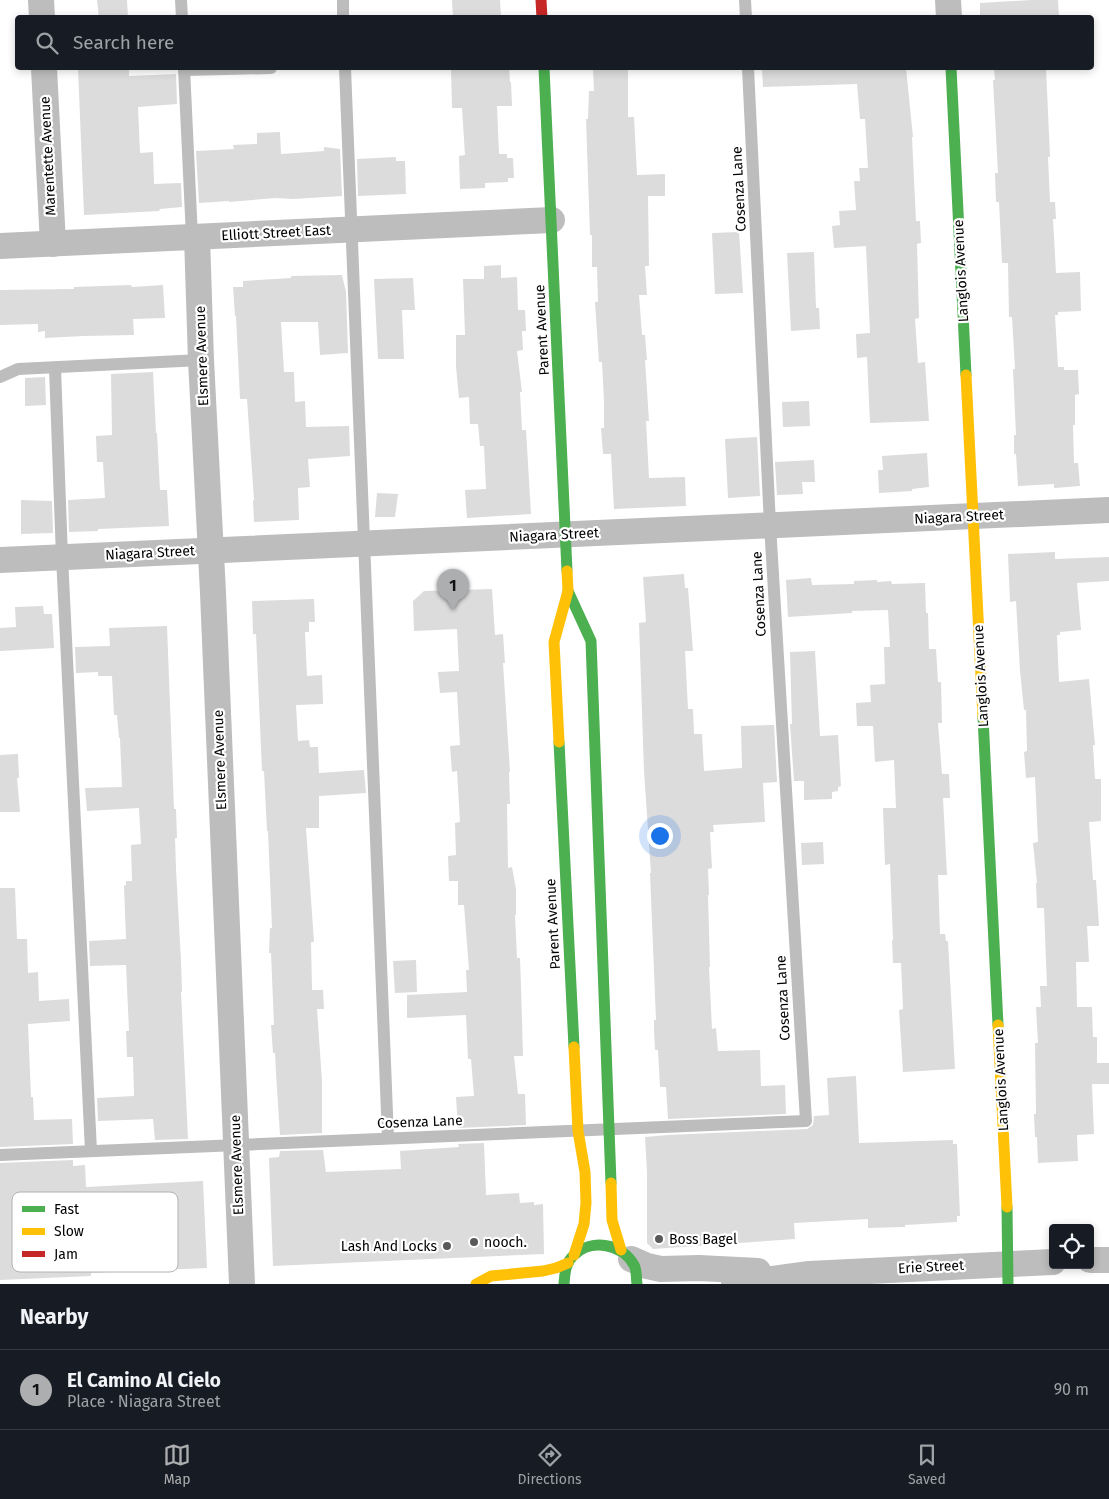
<!DOCTYPE html>
<meta charset="utf-8">
<style>
:root{--surface:#171b24;--page:#242831;--text:#f1f3f6;--muted:#9ea1a6;--line:#363941;--accent:#adaeaf}
body{margin:0;font-family:"Fira Sans",sans-serif;background:var(--page);color:var(--text)}
.controls{position:absolute;right:15px;bottom:15px;display:grid;overflow:hidden;border-radius:5px;box-shadow:0 2px 8px #0003}
.controls button{width:45px;height:45px;display:grid;place-items:center;padding:0;border:0;border-bottom:1px solid var(--line);background:var(--surface);color:var(--text);font:25px sans-serif}
.you{position:absolute;left:659px;top:835px;width:18px;height:18px;margin:-12px;border:4px solid #fff;border-radius:50%;background:#1a73e8;box-shadow:0 0 0 8px #1a73e833}
.badge{display:grid;place-items:center;width:32px;height:32px;border-radius:50%;background:var(--accent);color:#111;font-size:16px;font-weight:700}
.pin{position:absolute;translate:-50% -41px;filter:drop-shadow(0 1px 2px #0008)}
.pin::after{content:'';position:absolute;top:26px;width:18px;height:15px;background:inherit;clip-path:polygon(0 0,100% 0,50% 100%)}
.list{margin:0;padding:0;list-style:none}
h2{display:flex;justify-content:space-between;align-items:center;height:65px;margin:0;padding:0 20px;font-size:21px}
h2 small{font-size:16px;font-weight:400;color:var(--muted)}
.list li{display:grid;grid-template-columns:32px 1fr auto;gap:15px;align-items:center;box-sizing:border-box;height:80px;padding:0 20px;border-top:1px solid var(--line)}
.list b{display:block;font-size:19px;white-space:nowrap}
.list p{margin:0;font-size:16px;white-space:nowrap;color:var(--muted)}
.list em{font-size:16px;font-style:normal;color:var(--muted)}
.icon{flex:none;width:28px;height:28px;fill:none;stroke:currentColor;stroke-width:2;stroke-linecap:round;stroke-linejoin:round}
.map{position:relative;flex:none;width:1109px;height:1284px;overflow:hidden}
.search{position:absolute;background:var(--surface);box-shadow:0 2px 8px #0003;left:15px;right:15px;top:15px;height:55px;display:flex;align-items:center;gap:12px;box-sizing:border-box;padding:0 18px;border-radius:5px;color:var(--muted);font-size:19px}
.sheet{height:145px;background:var(--surface)}
nav{display:flex;justify-content:space-around;align-items:center;box-sizing:border-box;height:70px;border-top:1px solid var(--line);background:var(--surface);font-size:14px;color:var(--muted)}
nav a{display:grid;justify-items:center;gap:2px}
nav .on{color:var(--accent)}
.map>svg:first-child{display:block}
.building{fill:#dcdcdc}
.lines{fill:none;stroke-linecap:round;stroke-linejoin:round}
.lane{stroke:#bdbdbd;stroke-width:12}
.street{stroke:#bdbdbd;stroke-width:26}
.fast{stroke:#4caf50;stroke-width:11}
.slow{stroke:#ffc107;stroke-width:11}
.jam{stroke:#c62828;stroke-width:11}
.poi-dot{fill:#595959;stroke:#fff;stroke-width:2}
.labels{text-anchor:middle;dominant-baseline:central;stroke-width:4.5;stroke-linejoin:round;paint-order:stroke}
.street-label{font-size:14px;fill:#000;stroke:#fff}
.poi-label{font-size:14px;fill:#000;stroke:#fff;text-anchor:start}
.key{fill:#fff;stroke:#b2b2b2;stroke-width:1}
.key-label{font-size:14px;fill:#000}
</style>
<div class="map">
<svg width="1109" height="1284" viewBox="0 0 1109 1284">
<rect width="100%" height="100%" fill="#fff"/>
<g class="building">
<path d="M97,0h30l1,18h-29z"/>
<path d="M452,0h48l1,18h-48z"/>
<path d="M1031,0h27l1,18h-79v-15z"/>
<path d="M78,68h51v8l47,-2 1,30 -39,3 2,46 13,-1 1,32 27,-1 1,24 -22,2 -1,2 -75,4z"/>
<path d="M451,68h58l1,14h1l1,24h-15l2,48h8v4h6l1,20h-6v4l-23,1v5l-25,1 -1,-33 6,-1 -3,-47h-10z"/>
<path d="M593,68h35v49h6l3,58 28,-1v22h-17l1,70h-4l2,29h-8l3,40h3l2,25h-2l4,61h-3l3,57 36,-1 1,29 -72,3 -3,-55h-8l-2,-26h3v-26l-2,-40h-3l-4,-60h3l-1,-35h-5v-32h-2l-4,-116h2l1,-28h5z"/>
<path d="M762,68h144l7,69h-1l4,84h4l1,22 -4,1 2,74 -4,1 3,44 7,-1 4,59 -59,2 -3,-66 -10,1 -1,-24 14,-1 -4,-87 -32,2 -2,-22 8,-1 -1,-14 17,-1 -2,-29h6l-1,-13h9l-3,-49h-5l-3,-35 -94,3z"/>
<path d="M994,68h52l4,89h-2l2,45h5l1,17h-3l3,54 24,-1 1,39 -23,1v3h-3l3,52h6v3h14l1,24 -4,1v30h-2l1,38h4l2,23 -26,2v-4l-36,2 -2,-32h-2v-19h2l-3,-66h2l-3,-52h-3l-1,-54h-6l-3,-61h-3l-1,-29h3l-5,-93h2z"/>
<path d="M280,132l1,22 43,-3v-4l16,2 2,47 -49,3 -18,-1 -46,4v-1l-30,2 -3,-52 38,-2 -1,-4 24,-1v-11z"/>
<path d="M396,157v4h9l1,33 -48,2 -1,-37z"/>
<path d="M739,232l4,61 -28,1 -3,-61z"/>
<path d="M814,252l2,56h3l1,21 -29,2 -4,-78z"/>
<path d="M501,265v13l16,-1 1,33h7l1,21h-4l1,19 -6,1 5,41h-2l2,38h4l5,84 -64,4 -2,-28 21,-1 -2,-43h-4l-2,-22h-8l-1,-27 -10,1 -3,-31v-32h9l-2,-56h21v-13z"/>
<path d="M342,275l4,17 2,61 -28,2 -2,-33h-37l3,50h10l1,30 10,-1 1,26 43,-1 1,30 -42,3 2,28 -12,1 1,32 -45,2 -1,-21 1,-1 -7,-101h-7l-4,-83h-1l-2,-29h10v-6l48,-3v-2z"/>
<path d="M413,278l2,32h-13l2,49h-26l-4,-80z"/>
<path d="M131,285l1,2 31,-2 2,33 -32,1 1,16 -51,1 -38,2v-7l-7,1v-8l-38,1v-35l74,-1v-2z"/>
<path d="M153,372l3,61h1l3,57h7l2,36 -71,3v2l-29,1 -1,-32 37,-2 -2,-36h-6l-1,-26 16,-1 -1,-61z"/>
<path d="M45,377l1,28 -21,1v-28z"/>
<path d="M809,401l1,25 -27,1 -1,-25z"/>
<path d="M757,437l3,59 -32,2 -3,-59z"/>
<path d="M927,453l2,34 -17,2v2l-33,2 -1,-23h5l-1,-14z"/>
<path d="M814,460l1,22h-13l1,12 -26,1 -2,-33z"/>
<path d="M377,493l21,1 -3,23h-20z"/>
<path d="M21,500l31,1 1,32 -32,1z"/>
<path d="M1055,552v7l54,-2v24l-32,2 4,47 -21,2v3h-3l2,47 30,-3 6,66h-2l2,34h6v42l-12,1 4,58h3l3,46h-12l2,36h-13l1,45h15l1,30h4v26h12v21h-17l2,50 -17,1 1,26 -40,2 -1,-26h-2l-1,-23h2l-1,-71h3l-2,-36h5l-1,-21h7l-3,-78h-7l-1,-25h1l-4,-40 5,-1 -3,-65 -9,1 -2,-26 3,-1 -1,-41h-2l-4,-39 -4,-70 -6,1 -2,-48z"/>
<path d="M684,574l1,14h3l5,63h-8l3,58h5l1,25h8l2,37 38,-3 -1,-42 33,-1 3,57 -14,1 2,39 -52,3 1,7h-4l2,36 -4,1 1,26h-1l2,72h-1l3,62 4,-1 2,23 42,-1 1,36 24,-1 1,29 -118,5 -2,-32h-6l-2,-37h-3l-1,-20v-10h2l-6,-147h1l-7,-102 -5,-148 7,-1 -3,-45z"/>
<path d="M811,578l1,7 42,-1v-3l23,-1v2l14,-1 1,3 33,-1 1,30h2l1,36h7l2,33h3l1,41h-4l4,51h7l1,24h-7l4,77h-9l2,59h5l1,7h2l7,128 -52,3 -4,-62 4,-1 -2,-46h-8l-1,-23h1l-3,-76 -5,1 -2,-57h13l-2,-48 -19,2 -2,-36h-16l-1,-23 15,-1 -1,-17 15,-1 -1,-37h6l-2,-37 -36,1v2l-64,4 -2,-37z"/>
<path d="M492,589l3,46 8,-1 2,29h-2l7,109h-1l1,32h-3l1,64 4,-1 4,22v26h-1l2,43h3l1,29 2,69h-9l4,38h7l1,31 -68,3 -2,-31 18,-1 -3,-37h-3l-2,-44 -59,3v-23l60,-3 -1,-22h3l-5,-65h-6v-24h-9l-1,-25 8,-1 -1,-32 5,-1 -3,-51 -5,1 -2,-26 10,-1 -3,-53 -17,1 -2,-21 21,-1 -2,-42 -43,2 -1,-30 11,-10z"/>
<path d="M314,599l1,23h-6v10h-4l2,44 15,-1 1,29 -27,1 2,36 11,-1 1,7h8l1,26 45,-3 2,23 -47,3v32h-13l8,114h-3l1,48h11l1,19h-7l5,72v52l-42,2 -4,-62 -1,-20h-2l-2,-28h3l-3,-72h-2l1,-25h2l-4,-97h-1l-3,-60h-2l-6,-137h-3l-1,-33z"/>
<path d="M43,606l1,8h8l2,34 -54,3v-23l16,-1 -1,-20z"/>
<path d="M167,626l7,183h2l1,29h-2l1,31 5,92 1,31h-1l7,147 -33,1 -2,-21 -55,2 -1,-23 37,-2 -1,-39h-6l-1,-26h3l-3,-66 -36,1 -1,-25 37,-2 -2,-53 2,-1v-4h6l-1,-36 10,-1 -2,-36 -52,3 -2,-23 37,-1 -2,-49h-1l-2,-23h-3l-2,-39h-14v-4l-22,1 -1,-26 35,-1 -1,-18z"/>
<path d="M815,651l5,85 18,-1 3,51 -3,1v4l-6,1v7l-28,1v-19h-10l-4,-57h2l-2,-72z"/>
<path d="M18,754l1,24h-2l3,34h-20v-57z"/>
<path d="M823,842l1,22 -22,1 -1,-22z"/>
<path d="M0,888h15l2,51h10l1,34 10,-1 1,29 30,-2 1,22 -42,3 3,73h2l1,23 38,-1 1,25 -73,3z"/>
<path d="M416,960l1,32 -22,1 -2,-32z"/>
<path d="M856,1076l3,67 94,-3v4h4l3,72h-3v6l-52,3v2l-37,1v-9l-74,4 1,16 -142,10 -6,-6v-71l-2,-35 23,-2 139,-6 6,-4 1,-9 15,-1 -2,-37z"/>
<path d="M484,1143l2,52 33,-2 1,10 14,-1v3l9,-1 1,50 -271,12 -4,-108 10,-1 1,-6 43,-1 3,22 75,-3 -1,-18 59,-4 -1,-3z"/>
<path d="M73,1160v6l12,-1 1,22 117,-6 4,87 -116,5v3l-91,4v-117z"/>
</g>
<g class="lines">
<g class="lane">
<path d="M181,0l1,18"/>
<path d="M343,0v18"/>
<path d="M745,0l1,18"/>
<path d="M184,68l8,169"/>
<path d="M345,68l43,1070"/>
<path d="M184,70l87,-2"/>
<path d="M55,368l7,189 29,594"/>
<path d="M0,377l18,-8 183,-9"/>
<path d="M0,1155l806,-34 -36,-596 -22,-457"/>
</g>
<g class="street">
<path d="M41,0l1,18"/>
<path d="M948,0l1,18"/>
<path d="M44,68l9,176"/>
<path d="M197,237l4,123 12,233 29,691"/>
<path d="M0,246l552,-26"/>
<path d="M0,560l1109,-50"/>
<path d="M631,1259l16,7 14,3 38,-1 59,3"/>
<path d="M1090,1260h19"/>
<path d="M734,1284l75,-10 244,-12"/>
</g>
<g class="fast">
<path d="M544,68l23,503"/>
<path d="M951,68l15,307"/>
<path d="M568,591l23,50 20,542"/>
<path d="M983,717l15,308"/>
<path d="M559,742l15,305"/>
<path d="M1007,1207l1,77"/>
<path d="M564,1284c1,-11 1,-21 10,-29 17,-17 49,-11 60,10 3,5 2,13 3,19"/>
</g>
<g class="slow">
<path d="M966,375l17,342"/>
<path d="M559,742l-5,-100 14,-51 -1,-20"/>
<path d="M998,1025l9,182"/>
<path d="M574,1047l4,84 7,41 1,31 -2,21 -10,31"/>
<path d="M611,1183l1,37 9,30"/>
<path d="M476,1284l15,-8 52,-5 13,-3 12,-5"/>
</g>
<path class="jam" d="M541,0l1,18"/>
</g>
<g class="poi-dot">
<circle cx="659" cy="1239" r="5"/>
<circle cx="474" cy="1242" r="5"/>
<circle cx="447" cy="1246" r="5"/>
</g>
<g class="labels">
<g class="street-label">
<text transform="translate(48 156) rotate(-93)">Marentette Avenue</text>
<text transform="translate(739 189) rotate(-93)">Cosenza Lane</text>
<text transform="translate(276 233) rotate(-3)">Elliott Street East</text>
<text transform="translate(961 271) rotate(-93)">Langlois Avenue</text>
<text transform="translate(542 330) rotate(-93)">Parent Avenue</text>
<text transform="translate(202 356) rotate(-92)">Elsmere Avenue</text>
<text transform="translate(959 517) rotate(-3)">Niagara Street</text>
<text transform="translate(554 535) rotate(-3)">Niagara Street</text>
<text transform="translate(150 553) rotate(-3)">Niagara Street</text>
<text transform="translate(759 594) rotate(-93)">Cosenza Lane</text>
<text transform="translate(981 676) rotate(-93)">Langlois Avenue</text>
<text transform="translate(220 760) rotate(-92)">Elsmere Avenue</text>
<text transform="translate(553 924) rotate(-93)">Parent Avenue</text>
<text transform="translate(783 998) rotate(-93)">Cosenza Lane</text>
<text transform="translate(1001 1080) rotate(-93)">Langlois Avenue</text>
<text transform="translate(420 1122) rotate(-2)">Cosenza Lane</text>
<text transform="translate(237 1165) rotate(-92)">Elsmere Avenue</text>
<text transform="translate(931 1267) rotate(-3)">Erie Street</text>
</g>
<g class="poi-label">
<text x="669" y="1239">Boss Bagel</text>
<text x="484" y="1242">nooch.</text>
<text x="437" y="1246" text-anchor="end">Lash And Locks</text>
</g>
</g>
<rect x="12" y="1192" width="166" height="80" rx="8" class="key"/>
<rect x="22" y="1206" width="23" height="6" fill="#4caf50"/>
<rect x="22" y="1228" width="23" height="7" fill="#ffc107"/>
<rect x="22" y="1251" width="23" height="6" fill="#c62828"/>
<g class="key-label">
<text x="54" y="1214">Fast</text>
<text x="54" y="1236">Slow</text>
<text x="54" y="1259">Jam</text>
</g>
</svg>
<div class="controls">
<button><svg class="icon" aria-label="locate" viewBox="0 0 24 24"><circle cx="12" cy="12" r="6"/><path d="M12 2v4M12 18v4M2 12h4M18 12h4"/></svg></button>
</div>
<div class="you"></div>
<div class="pin badge" style="left:453px;top:610px">1</div>
<div class="search"><svg class="icon" aria-label="search" viewBox="0 0 24 24"><circle cx="10" cy="10" r="6"/><path d="M15 15l6 6"/></svg>Search here</div>
</div>
<section class="sheet">
<h2>Nearby<small></small></h2>
<ul class="list">
<li><span class="badge">1</span><div><b>El Camino Al Cielo</b><p>Place · Niagara Street</p></div><em>90 m</em></li>
</ul>
</section>
<nav>
<a class="on"><svg class="icon" aria-label="map" viewBox="0 0 24 24"><path d="M3 6l6-2 6 2 6-2v14l-6 2-6-2-6 2zM9 4v14M15 6v14"/></svg>Map</a>
<a><svg class="icon" aria-label="directions" viewBox="0 0 24 24"><path d="M12 3l9 9-9 9-9-9zM9 14v-3h6M13 9l2 2-2 2"/></svg>Directions</a>
<a><svg class="icon" aria-label="saved" viewBox="0 0 24 24"><path d="M7 4h10v16l-5-4-5 4z"/></svg>Saved</a>
</nav>
